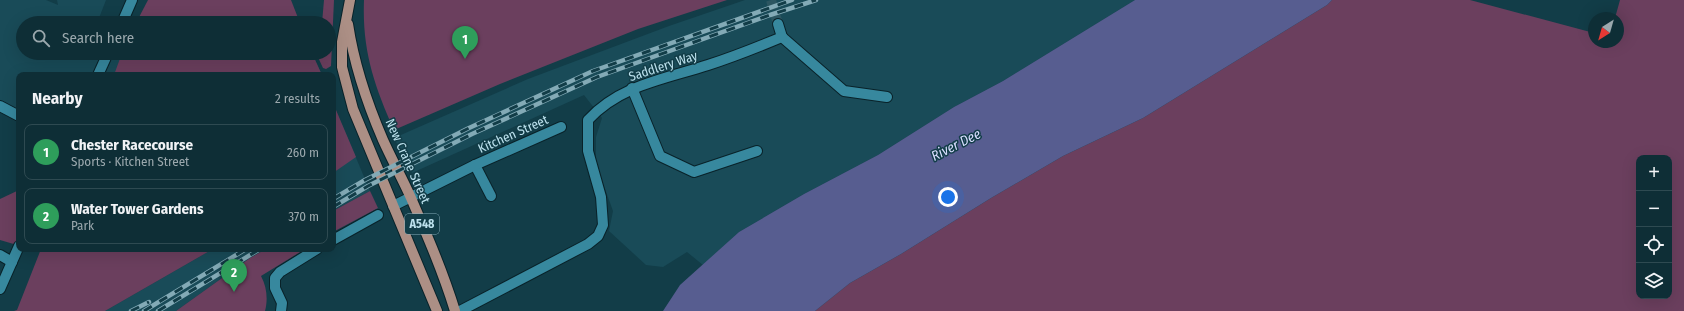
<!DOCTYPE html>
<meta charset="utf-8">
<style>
:root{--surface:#0e2e36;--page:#1c3a42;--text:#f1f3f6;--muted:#9ba8ad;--line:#2e4a51;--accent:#1a73e8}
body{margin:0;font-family:"Fira Sans Condensed",sans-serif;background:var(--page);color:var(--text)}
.controls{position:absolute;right:12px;bottom:12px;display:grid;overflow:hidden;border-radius:8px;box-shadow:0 4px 16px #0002}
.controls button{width:36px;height:36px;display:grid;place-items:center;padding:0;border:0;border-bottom:1px solid var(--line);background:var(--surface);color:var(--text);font:20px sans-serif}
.compass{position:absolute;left:1588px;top:12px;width:36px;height:36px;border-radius:50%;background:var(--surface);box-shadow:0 4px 16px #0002;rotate:217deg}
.you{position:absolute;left:948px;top:197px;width:14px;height:14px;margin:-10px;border:3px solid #fff;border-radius:50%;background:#1a73e8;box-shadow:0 0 0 6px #1a73e833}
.badge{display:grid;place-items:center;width:26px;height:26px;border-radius:50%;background:var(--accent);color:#fff;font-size:13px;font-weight:700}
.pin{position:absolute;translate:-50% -33px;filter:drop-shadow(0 1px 2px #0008)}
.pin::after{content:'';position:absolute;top:21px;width:14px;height:12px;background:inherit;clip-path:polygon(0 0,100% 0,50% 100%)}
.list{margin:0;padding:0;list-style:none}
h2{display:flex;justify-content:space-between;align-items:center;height:52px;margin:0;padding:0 16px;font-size:17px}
h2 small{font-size:13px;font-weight:400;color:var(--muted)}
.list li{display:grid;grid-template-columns:26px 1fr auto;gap:12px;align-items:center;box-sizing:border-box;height:56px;margin:0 8px 8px;padding:0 8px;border:1px solid var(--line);border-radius:8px}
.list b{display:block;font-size:15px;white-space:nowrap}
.list p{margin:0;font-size:13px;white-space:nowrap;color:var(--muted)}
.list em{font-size:13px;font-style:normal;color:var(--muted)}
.icon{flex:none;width:22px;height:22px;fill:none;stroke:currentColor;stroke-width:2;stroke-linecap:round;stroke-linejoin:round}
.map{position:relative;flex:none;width:1684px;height:311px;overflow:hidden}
.search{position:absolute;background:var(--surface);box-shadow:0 4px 16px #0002;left:16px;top:16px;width:320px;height:44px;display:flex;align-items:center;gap:10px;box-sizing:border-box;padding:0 14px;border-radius:22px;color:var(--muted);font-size:15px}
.panel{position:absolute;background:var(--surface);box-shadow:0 4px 16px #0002;left:16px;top:72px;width:320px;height:180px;border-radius:8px}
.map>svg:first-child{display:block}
.built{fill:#194b58}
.green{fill:#6b3f5e;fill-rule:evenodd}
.water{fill:#575d90}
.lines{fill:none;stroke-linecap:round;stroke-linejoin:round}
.minor-tunnel{stroke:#2c5661;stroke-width:10;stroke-dasharray:10 5;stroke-linecap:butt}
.minor-casing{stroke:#092229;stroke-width:12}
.major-casing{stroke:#092229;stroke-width:12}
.minor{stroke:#37889e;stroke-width:10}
.major{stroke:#ac8f85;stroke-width:10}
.rail-casing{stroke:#83aab6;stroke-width:4.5}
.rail{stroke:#123d48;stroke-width:3;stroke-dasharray:9;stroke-linecap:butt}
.labels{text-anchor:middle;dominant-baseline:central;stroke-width:3;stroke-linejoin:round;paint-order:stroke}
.shield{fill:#123d48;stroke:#89b0bc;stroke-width:1}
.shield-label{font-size:12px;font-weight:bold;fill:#bce1ed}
.street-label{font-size:13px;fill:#bce1ed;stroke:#123d48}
.water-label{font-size:14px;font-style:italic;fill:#d9deff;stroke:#123d48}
</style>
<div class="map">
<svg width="1684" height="311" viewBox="0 0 1684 311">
<rect width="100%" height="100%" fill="#123d48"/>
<g class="built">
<path d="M0,0h46l12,5 -1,-5h49l-7,18 11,5h-87v30h289l10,22h-303v35l-19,-9z"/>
<path d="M745,0h390l-132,81 -49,26 -76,48 -74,39 -65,38 -36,33 -16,-13 -24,15 -17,-2 -37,-34 4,-20 -17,-47v-27l6,-19 -18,-23 -172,78 -18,-35 134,-59 141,-53z"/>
<path d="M333,103l37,88 -37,20v-38l17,-13z"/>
<path d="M213,249h53l-16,9 -74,53h-71z"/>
</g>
<g class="green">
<path d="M148,0h143l9,23h-164z"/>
<path d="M324,0h10l-3,66 -5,3 -3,-1 -7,-15h13v-30h-7z"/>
<path d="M364,0h363l-89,29 -138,55 -106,46c-20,-45 -32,-80 -30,-130z"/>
<path d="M1332,0h138l124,33v9h24v-24h-3l5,-18h64v311h-869l35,-28 51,-29 90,-56 72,-42 80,-38 184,-113zM1639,158h30v138h-30z"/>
<path d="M122,53h190l10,22h-208z"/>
<path d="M333,103l23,54 -23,16z"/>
<path d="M19,190v50l-2,5 -17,-5v-41z"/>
<path d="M370,191l8,17 -45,24v-21z"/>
<path d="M41,249h172l-108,62h-91l3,-1z"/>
<path d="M266,249h39l-44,27c6,11 7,24 4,35h-89l74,-53z"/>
</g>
<path class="water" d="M1135,0h197l-5,5 -184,113 -80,38 -72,42 -90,56 -51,29 -35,28h-152l17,-26 59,-53 65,-38 74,-39 76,-48 49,-26z"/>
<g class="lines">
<path class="minor-tunnel" d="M771,0l7,24"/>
<g class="minor-casing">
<g id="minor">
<path d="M122,23l10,-23"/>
<path d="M778,24l4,13"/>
<path d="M782,37l62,54 43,6"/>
<path d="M98,75l10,-22"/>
<path d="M632,88l28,68 34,16 63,-21"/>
<path d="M0,106l19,10"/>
<path d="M475,165l16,31"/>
<path d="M393,206l82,-41 86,-38"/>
<path d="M333,240l45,-25"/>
<path d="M0,255l12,7"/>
<path d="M0,289l19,-43"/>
<path d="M281,311l1,-8 -7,-15v-10l5,-6 37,-23"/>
<path d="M460,311l128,-67 10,-8 5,-11 -2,-28 -13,-46v-31c32,-35 77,-41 120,-55 25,-8 50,-18 74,-28"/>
</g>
</g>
<g class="major-casing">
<g id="major">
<path d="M350,0l-8,42v25l11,42 84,202"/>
<path d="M348,24c6,40 19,79 35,116 9,20 19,38 28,58 16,37 32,74 44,113"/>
</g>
</g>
<use href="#minor" class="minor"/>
<use href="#major" class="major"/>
<g class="rail-casing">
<g id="rail">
<path d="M333,199l32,-19 104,-52 124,-57 199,-71"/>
<path d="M333,207l35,-21 104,-52 125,-57 173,-62 46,-15"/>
<path d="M131,311l18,-9"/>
<path d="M144,311l102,-62"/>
<path d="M158,311l102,-62"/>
</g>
</g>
<use href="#rail" class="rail"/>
</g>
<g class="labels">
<rect class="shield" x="405" y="214" width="34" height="20" rx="3"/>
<g class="shield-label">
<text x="422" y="224">A548</text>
</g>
<g class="street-label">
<text transform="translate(663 66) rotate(-18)">Saddlery Way</text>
<text transform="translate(513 134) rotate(-24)">Kitchen Street</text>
<text transform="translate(408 161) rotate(66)">New Crane Street</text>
</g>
<g class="water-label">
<text transform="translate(956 145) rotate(-27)">River Dee</text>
</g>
</g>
</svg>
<div class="controls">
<button>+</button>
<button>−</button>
<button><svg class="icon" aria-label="locate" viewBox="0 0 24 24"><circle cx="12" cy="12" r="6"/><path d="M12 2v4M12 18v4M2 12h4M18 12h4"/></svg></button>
<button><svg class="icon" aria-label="layers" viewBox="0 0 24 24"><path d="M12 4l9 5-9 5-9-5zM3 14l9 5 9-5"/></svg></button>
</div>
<svg class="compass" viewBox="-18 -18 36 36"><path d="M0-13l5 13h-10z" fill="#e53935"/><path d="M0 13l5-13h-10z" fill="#9ba8ad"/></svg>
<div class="you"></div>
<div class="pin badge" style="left:465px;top:59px;background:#2e9e5b">1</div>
<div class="pin badge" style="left:234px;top:292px;background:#2e9e5b">2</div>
<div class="search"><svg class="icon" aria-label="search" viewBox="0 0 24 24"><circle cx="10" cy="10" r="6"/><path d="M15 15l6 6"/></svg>Search here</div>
<section class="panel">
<h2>Nearby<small>2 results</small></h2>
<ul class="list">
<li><span class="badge" style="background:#2e9e5b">1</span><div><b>Chester Racecourse</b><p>Sports · Kitchen Street</p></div><em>260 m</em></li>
<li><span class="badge" style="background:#2e9e5b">2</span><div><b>Water Tower Gardens</b><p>Park</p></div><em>370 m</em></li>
</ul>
</section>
</div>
